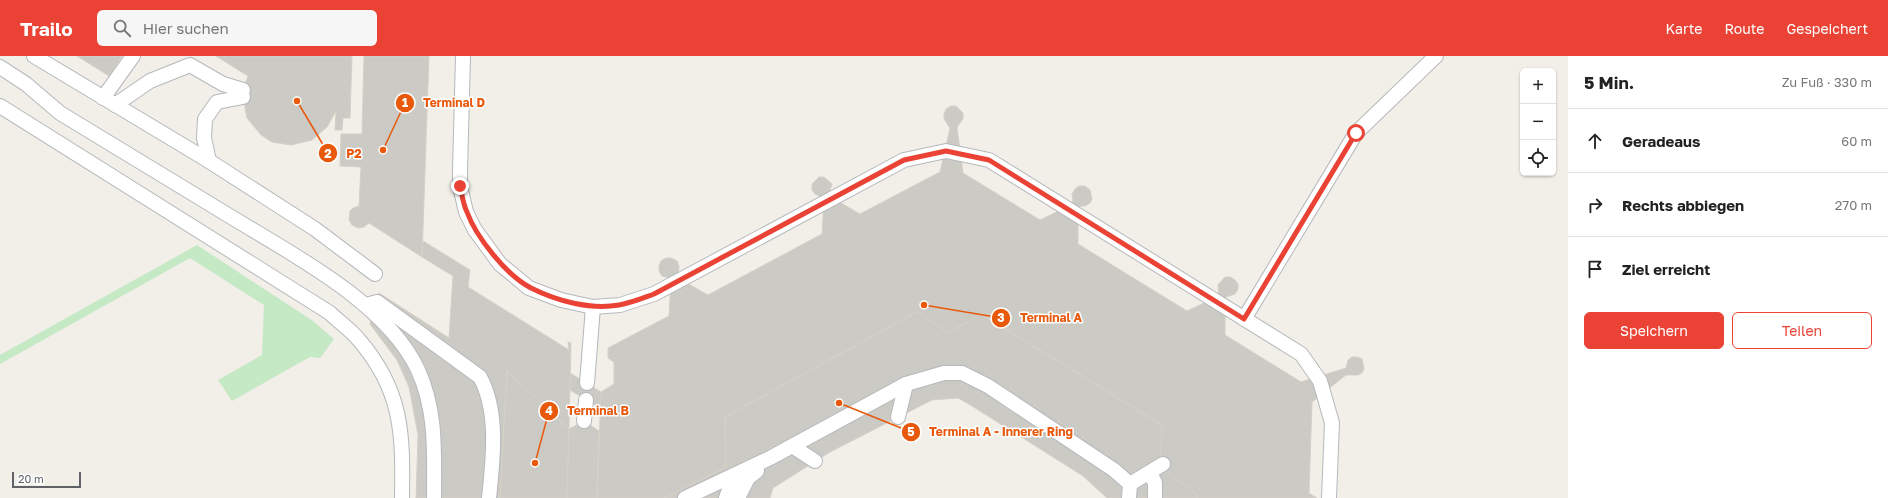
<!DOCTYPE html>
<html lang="de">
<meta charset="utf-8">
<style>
:root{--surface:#fff;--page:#f6f6f6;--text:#222;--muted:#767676;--line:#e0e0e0;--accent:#ea4335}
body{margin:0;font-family:"Golos Text",sans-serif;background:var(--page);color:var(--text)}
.controls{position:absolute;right:12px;top:12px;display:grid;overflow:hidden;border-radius:6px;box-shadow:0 1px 3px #0004}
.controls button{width:36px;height:36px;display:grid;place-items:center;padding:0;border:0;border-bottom:1px solid var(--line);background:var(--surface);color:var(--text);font:20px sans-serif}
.scale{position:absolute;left:12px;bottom:10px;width:69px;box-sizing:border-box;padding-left:4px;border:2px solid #5f6368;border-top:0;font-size:11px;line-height:14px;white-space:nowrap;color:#5f6368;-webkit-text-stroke:3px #fff;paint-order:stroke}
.stop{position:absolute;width:12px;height:12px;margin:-9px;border:3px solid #ea4335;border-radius:50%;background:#fff}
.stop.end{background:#ea4335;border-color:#fff;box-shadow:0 1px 4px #0008}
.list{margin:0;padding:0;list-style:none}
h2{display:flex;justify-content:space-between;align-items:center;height:52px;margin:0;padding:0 16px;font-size:17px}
h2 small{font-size:13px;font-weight:400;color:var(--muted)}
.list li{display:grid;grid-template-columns:26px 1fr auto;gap:12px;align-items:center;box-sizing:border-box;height:64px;padding:0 16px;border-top:1px solid var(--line)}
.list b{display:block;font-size:15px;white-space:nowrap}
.list em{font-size:13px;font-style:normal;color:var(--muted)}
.actions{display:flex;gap:8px;padding:12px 16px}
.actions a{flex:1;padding:9px 0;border:1px solid var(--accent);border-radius:6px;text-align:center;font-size:14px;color:var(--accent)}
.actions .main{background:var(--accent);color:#fff}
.icon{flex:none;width:22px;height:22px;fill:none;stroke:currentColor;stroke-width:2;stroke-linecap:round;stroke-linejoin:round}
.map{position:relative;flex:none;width:1568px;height:442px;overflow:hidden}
header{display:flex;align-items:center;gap:24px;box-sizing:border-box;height:56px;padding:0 20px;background:var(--accent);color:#fff}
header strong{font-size:19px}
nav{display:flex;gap:22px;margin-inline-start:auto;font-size:14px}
.search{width:280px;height:36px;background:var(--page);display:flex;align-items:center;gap:10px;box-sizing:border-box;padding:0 14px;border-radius:6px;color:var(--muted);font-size:15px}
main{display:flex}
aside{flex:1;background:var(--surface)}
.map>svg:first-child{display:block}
.green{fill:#c5e8c5}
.building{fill:#cccac5;stroke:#d6d1c6}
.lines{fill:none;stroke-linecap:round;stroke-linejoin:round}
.lane-casing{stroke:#b5b8bc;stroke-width:16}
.lane{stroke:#fff;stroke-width:14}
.route{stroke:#ea4335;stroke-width:5}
.leader{fill:none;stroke:#e8590c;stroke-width:1.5}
.callout-dot{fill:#e8590c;stroke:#fff;stroke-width:1.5}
.mark-label{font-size:12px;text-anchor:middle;font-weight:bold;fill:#fff}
.callout-label{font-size:12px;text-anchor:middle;font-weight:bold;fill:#e8590c;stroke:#fff;stroke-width:3;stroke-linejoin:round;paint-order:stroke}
</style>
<header>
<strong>Trailo</strong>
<div class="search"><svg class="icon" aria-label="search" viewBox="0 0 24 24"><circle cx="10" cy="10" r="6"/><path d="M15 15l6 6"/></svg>Hier suchen</div>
<nav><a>Karte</a><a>Route</a><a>Gespeichert</a></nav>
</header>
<main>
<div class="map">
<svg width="1568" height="442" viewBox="0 0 1568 442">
<rect width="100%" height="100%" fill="#f1efe8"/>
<path class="green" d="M197,189l116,76 21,18 -14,19 -10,-1 -78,44 -14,-21 44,-25 2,-50 -74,-47 -190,106v-9z"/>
<g class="building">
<path d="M77,0h45l-13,20z"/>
<path d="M216,0h136l-2,62h-7l-1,12h-7l1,-19 -9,16 -15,13 -21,5 -19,-3 -11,-7 -14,-17 -4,-21v-7l5,-14z"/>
<path d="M364,0h65l-7,201 -53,-34 -5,4 -6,1 -6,-3 -3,-5 1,-9 3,-3 6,-2 2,-39 -21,-1 1,-32h21z"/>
<path d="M951,50h5l7,7v6l-6,8 6,46 77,47 31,-15 2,-4 -1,-7 3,-5 4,-3h6l5,4 2,9 -2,4 -5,3h-4l-3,3v35l109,67 32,-15 -1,-11 7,-8h5l5,3 3,4v5l-3,5 -9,3 -1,3v35l76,47 45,-14 2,-8 4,-3h5l5,2 2,10 -2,4 -4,2h-12l-34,27 -3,91 8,5h-120v-4l-37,-26 2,-43 -181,-111 -33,19 -31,-21 -192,105 1,50 -62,31h-67l4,-106 13,-8v-22l-6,-4v-10l61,-32 2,-35 -1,-3 -8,-2 -3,-5v-5l2,-5 5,-3h5l6,3 2,5 -1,12 30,17 114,-61 2,-35 -2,-2 -7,-3 -3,-4v-6l7,-7h5l8,7 -3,10 2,3 29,17 80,-42 10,-44 -6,-9v-5l2,-5z"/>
<path d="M423,185l47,29 -2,17 101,63 -1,-8 3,1 -2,86 -62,-58 -7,127h-84l2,-63 -9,-48 -12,-27 -27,-36 9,-31 70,45 4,-62 -31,-19z"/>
<path d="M917,256l31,21 33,-19 181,111 -2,43 37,26v4h-90l-24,-22 -111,-70 -14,-8 -26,2 -102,52 -57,36 -3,10h-106l62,-31 -1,-50z"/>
<path d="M507,315l62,58 -2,69h-67z"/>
<path d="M570,317l31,19 -1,16 -30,-18z"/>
<path d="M584,365l15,10 -2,67h-30l2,-69z"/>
</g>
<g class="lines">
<g class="lane-casing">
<g id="lane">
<path d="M34,0l175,105 106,68 60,45"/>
<path d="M463,0l-3,115v15l6,26 9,18 25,34 29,24 32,12 32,7 27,-2 34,-11 250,-134 42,-9 43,9 312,194 19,27 12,42 -3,75"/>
<path d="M0,11l26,17 34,29c54,33 108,66 163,99 63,39 163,89 195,158 19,42 16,83 16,128"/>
<path d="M103,42l30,-42"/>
<path d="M115,49l35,-24 40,-16 33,19 20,6"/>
<path d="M0,50l330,207c9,9 21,17 29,27 44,51 44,95 43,158"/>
<path d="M209,105l-5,-23 1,-19 12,-17 26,-5"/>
<path d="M366,249l11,-3 103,75c19,35 13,82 9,121"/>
<path d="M1244,263l112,-186 80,-77"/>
<path d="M587,327l6,-76"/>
<path d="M898,361l8,-33"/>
<path d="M584,365l2,-21"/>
<path d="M792,390l23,15"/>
<path d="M1150,417l5,10v15"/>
<path d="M1130,428l33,-20"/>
<path d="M685,442l85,-40 136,-74 38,-11h18l26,13 126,84 16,14 -1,14"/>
<path d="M726,442l6,-17 10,-6"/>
<path d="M738,442l10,-20 9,-7"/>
</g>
</g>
<use href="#lane" class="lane"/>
</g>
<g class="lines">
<path class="route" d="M460,130c2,8 3,18 7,26 9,25 40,64 64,76 26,13 59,22 88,17 12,-2 24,-7 35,-11l250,-134 42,-9 43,9 255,159 112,-186"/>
</g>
<path class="leader" d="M383 94L405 47M297 45L328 97M924 249L1001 262M535 407L549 355M839 347L911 376"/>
<g class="callout-dot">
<circle cx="383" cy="94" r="4"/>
<circle cx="297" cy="45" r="4"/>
<circle cx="924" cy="249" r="4"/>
<circle cx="535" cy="407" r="4"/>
<circle cx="839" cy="347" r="4"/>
<circle cx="405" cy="47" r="10"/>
<circle cx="328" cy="97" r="10"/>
<circle cx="1001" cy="262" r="10"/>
<circle cx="549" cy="355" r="10"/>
<circle cx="911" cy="376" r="10"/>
</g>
<g class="mark-label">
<text x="405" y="51">1</text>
<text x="328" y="102">2</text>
<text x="1001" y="266">3</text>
<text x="549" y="359">4</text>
<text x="911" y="380">5</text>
</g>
<g class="callout-label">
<text x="454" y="51">Terminal D</text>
<text x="354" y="102">P2</text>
<text x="1051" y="266">Terminal A</text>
<text x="598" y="359">Terminal B</text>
<text x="1001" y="380">Terminal A - Innerer Ring</text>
</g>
</svg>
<div class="controls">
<button>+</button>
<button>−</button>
<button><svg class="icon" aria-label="locate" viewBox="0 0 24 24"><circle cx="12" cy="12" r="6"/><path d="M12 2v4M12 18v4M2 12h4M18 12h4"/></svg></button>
</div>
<div class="scale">20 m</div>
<div class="stop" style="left:1356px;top:77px"></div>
<div class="stop end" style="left:460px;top:130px"></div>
</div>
<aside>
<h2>5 Min.<small>Zu Fuß · 330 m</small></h2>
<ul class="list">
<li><svg class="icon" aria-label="ahead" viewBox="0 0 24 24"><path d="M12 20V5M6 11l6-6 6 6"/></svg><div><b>Geradeaus</b></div><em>60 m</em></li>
<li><svg class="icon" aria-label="right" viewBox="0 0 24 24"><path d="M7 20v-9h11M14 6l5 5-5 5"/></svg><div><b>Rechts abbiegen</b></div><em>270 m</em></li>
<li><svg class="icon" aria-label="arrive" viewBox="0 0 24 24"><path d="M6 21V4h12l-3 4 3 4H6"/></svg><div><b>Ziel erreicht</b></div></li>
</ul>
<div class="actions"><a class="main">Speichern</a><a>Teilen</a></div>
</aside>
</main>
